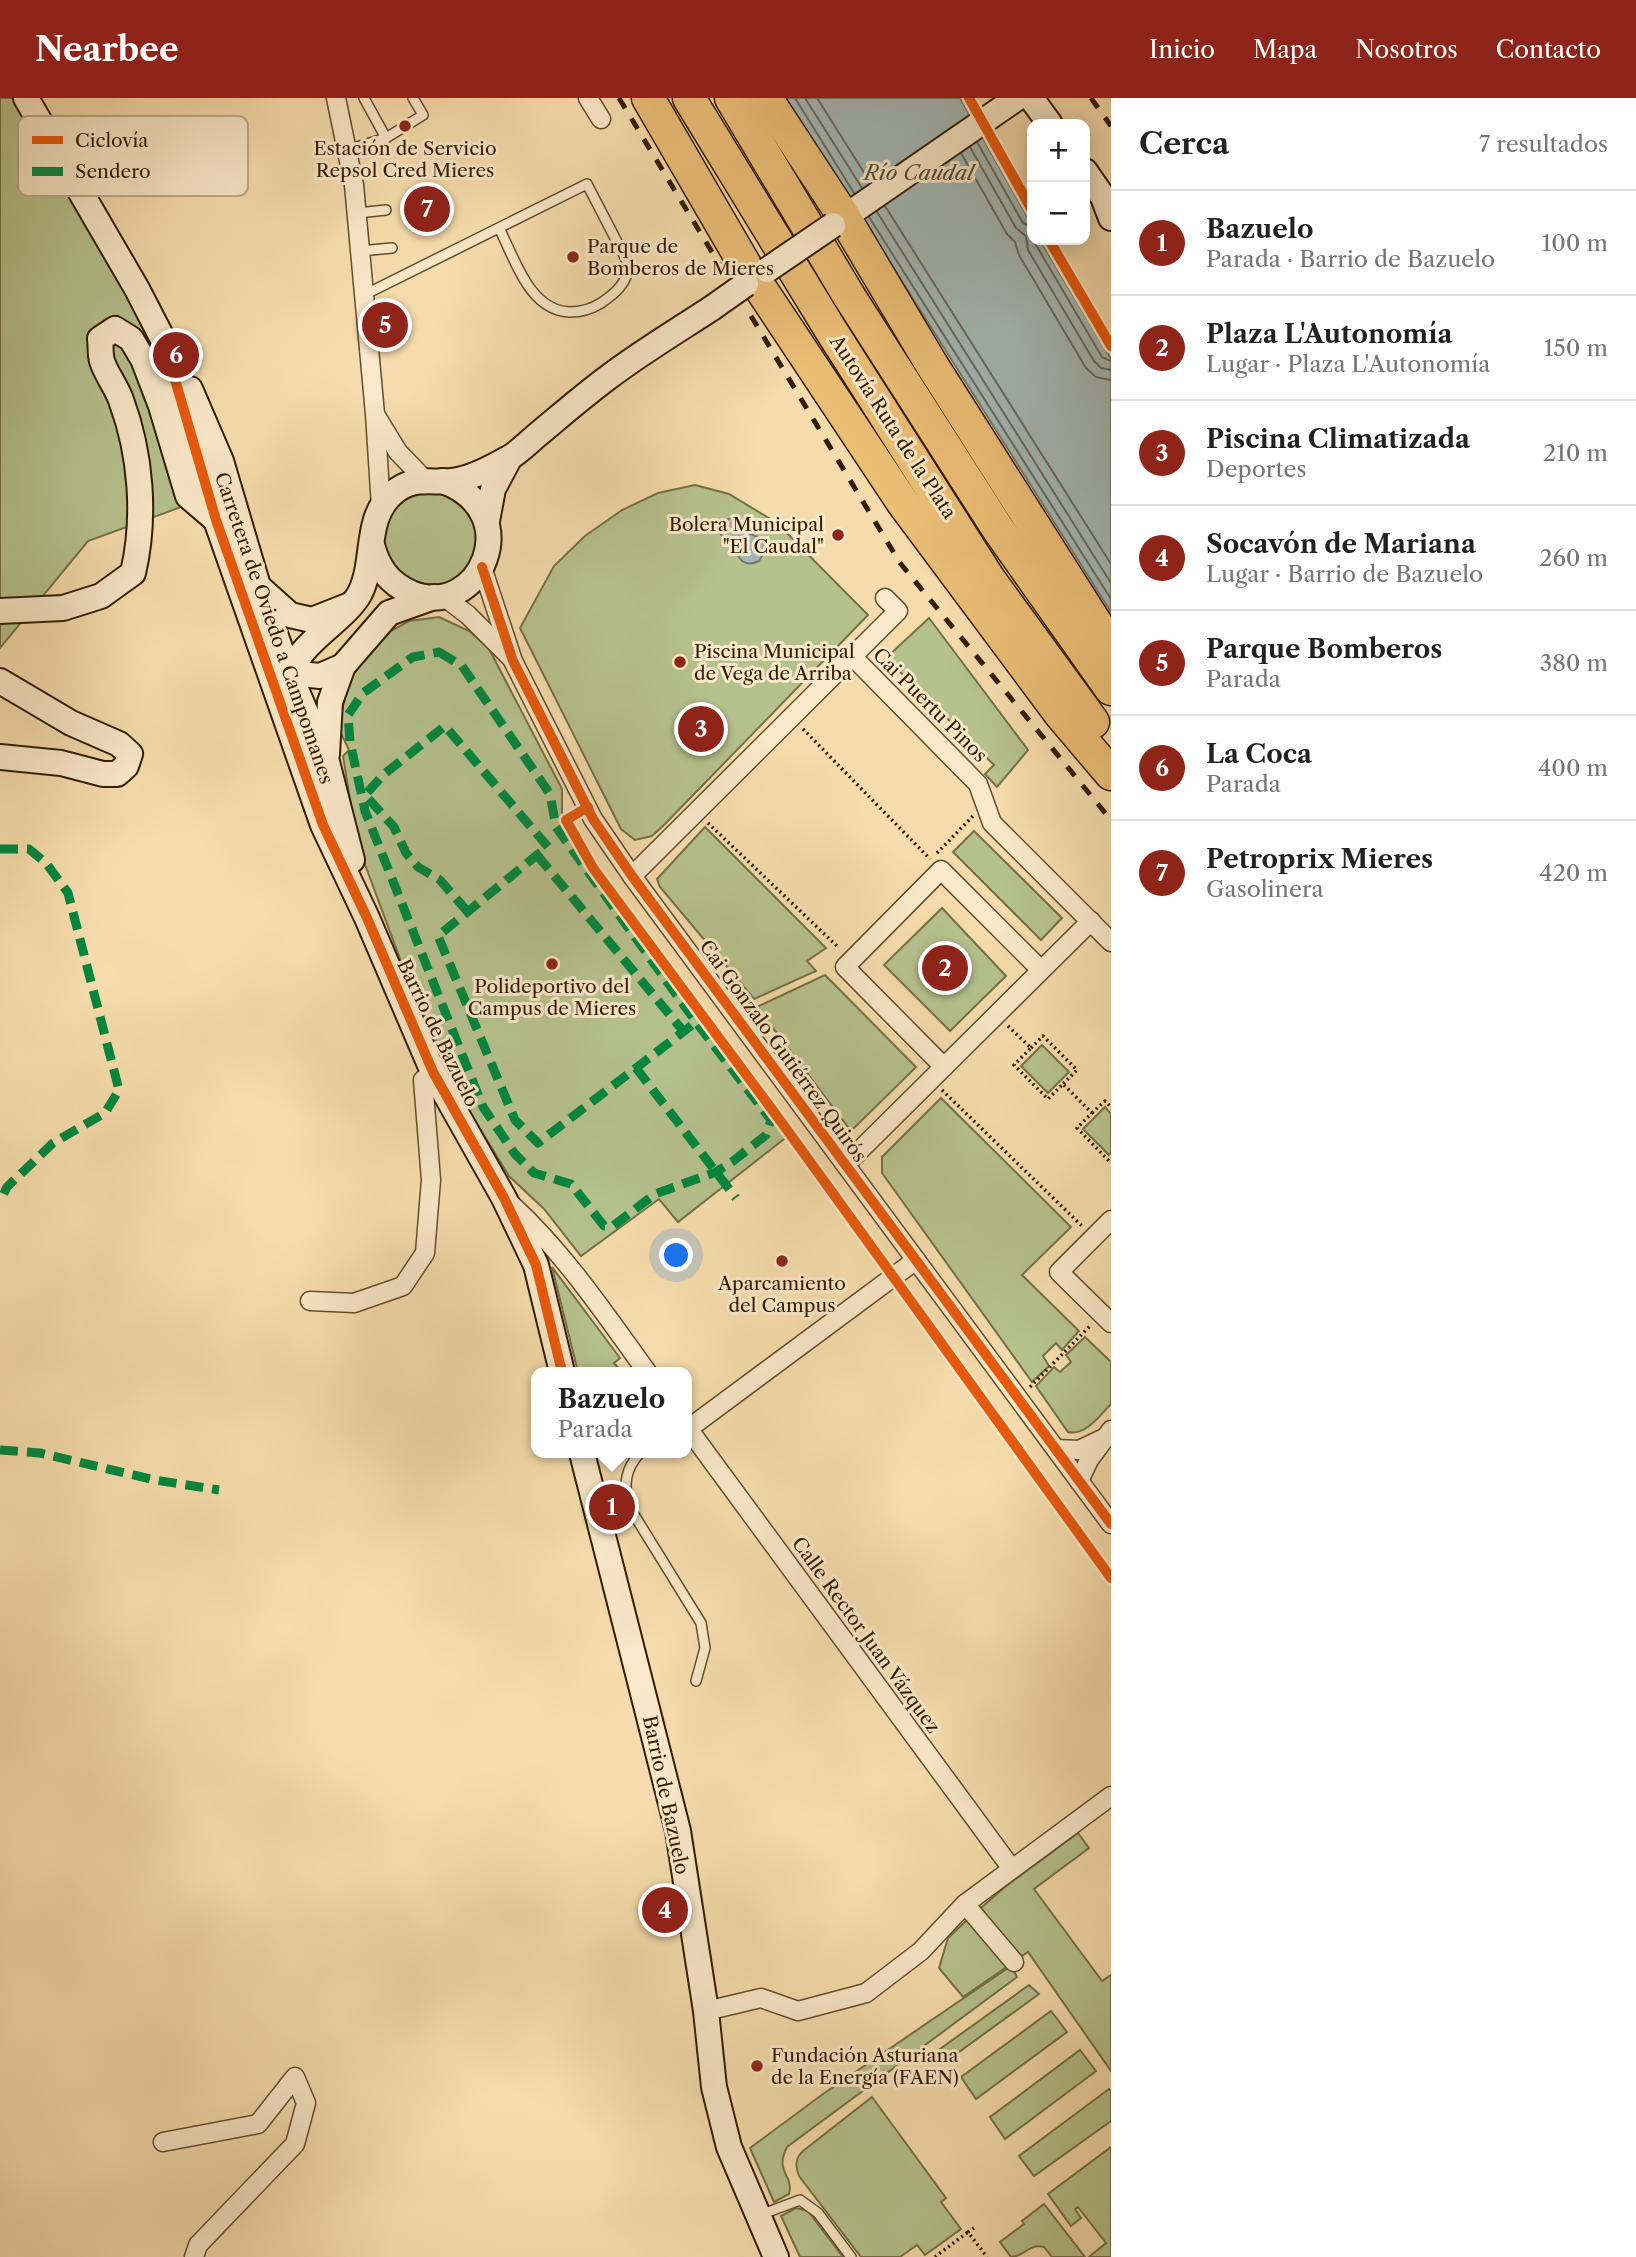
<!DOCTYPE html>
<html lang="es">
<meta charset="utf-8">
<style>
:root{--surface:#fff;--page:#f2f2f2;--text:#222;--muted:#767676;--line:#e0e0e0;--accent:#8f2418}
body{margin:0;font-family:"Libre Caslon Text",serif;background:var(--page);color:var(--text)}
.controls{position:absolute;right:21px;top:21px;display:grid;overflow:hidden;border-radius:14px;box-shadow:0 4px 18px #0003}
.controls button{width:63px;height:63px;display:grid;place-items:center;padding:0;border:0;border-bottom:2px solid var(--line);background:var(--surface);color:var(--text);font:35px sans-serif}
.you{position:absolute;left:677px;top:1158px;width:24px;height:24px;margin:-18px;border:5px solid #fff;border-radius:50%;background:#1a73e8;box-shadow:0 0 0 10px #1a73e833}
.badge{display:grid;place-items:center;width:46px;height:46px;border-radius:50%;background:var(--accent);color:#fff;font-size:23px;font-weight:700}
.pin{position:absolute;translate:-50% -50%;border:4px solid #fff;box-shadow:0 2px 7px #0006}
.popup{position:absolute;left:531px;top:1269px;width:161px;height:91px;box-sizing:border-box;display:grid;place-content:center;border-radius:14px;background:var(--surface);filter:drop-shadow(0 2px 5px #0005);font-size:23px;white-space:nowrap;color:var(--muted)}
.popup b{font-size:26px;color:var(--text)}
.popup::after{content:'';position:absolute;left:50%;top:100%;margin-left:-14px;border:14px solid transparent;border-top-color:var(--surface)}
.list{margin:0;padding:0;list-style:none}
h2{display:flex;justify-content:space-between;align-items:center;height:91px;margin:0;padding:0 28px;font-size:30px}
h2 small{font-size:23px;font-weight:400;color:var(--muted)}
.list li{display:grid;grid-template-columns:46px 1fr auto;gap:21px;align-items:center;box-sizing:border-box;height:105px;padding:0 28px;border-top:2px solid var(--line)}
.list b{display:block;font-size:26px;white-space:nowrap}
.list p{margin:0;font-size:23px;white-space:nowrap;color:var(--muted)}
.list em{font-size:23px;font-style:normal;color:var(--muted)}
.map{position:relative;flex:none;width:1111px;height:2159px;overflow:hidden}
header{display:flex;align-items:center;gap:42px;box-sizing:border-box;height:98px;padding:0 35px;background:var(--accent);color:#fff}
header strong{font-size:33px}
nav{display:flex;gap:38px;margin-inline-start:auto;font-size:24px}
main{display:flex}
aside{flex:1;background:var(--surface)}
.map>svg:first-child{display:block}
.green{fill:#b6c28e;stroke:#747048;stroke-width:2}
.water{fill:#a3b8b6;stroke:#767a6e;stroke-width:2}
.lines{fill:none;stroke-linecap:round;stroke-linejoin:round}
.shore{stroke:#6a6a5c;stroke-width:2}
.lane-casing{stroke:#634d2c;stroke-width:12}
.street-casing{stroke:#634d2c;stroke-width:21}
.secondary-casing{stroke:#321d02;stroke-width:28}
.highway-casing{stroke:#321d02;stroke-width:35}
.path{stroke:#321d02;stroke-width:3.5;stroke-dasharray:2 3.5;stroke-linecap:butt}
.lane{stroke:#f9e8c9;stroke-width:9}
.street{stroke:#f9e8c9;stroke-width:18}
.secondary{stroke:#f9e8c9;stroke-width:24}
.highway{stroke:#ebbe76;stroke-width:32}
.rail{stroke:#321d02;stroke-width:5;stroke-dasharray:12 12;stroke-linecap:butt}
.secondary-bridge-casing{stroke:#321d02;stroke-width:28;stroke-linecap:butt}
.secondary-bridge{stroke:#f9e8c9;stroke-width:24}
.quiet{stroke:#00873e;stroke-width:9;stroke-dasharray:18 9;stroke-linecap:butt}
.cycleway-casing{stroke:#f9e8c9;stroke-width:15}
.cycleway{stroke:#e8590c;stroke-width:10}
.poi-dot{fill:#8f2418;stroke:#f9e8c9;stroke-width:2.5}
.labels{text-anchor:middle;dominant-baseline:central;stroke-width:6;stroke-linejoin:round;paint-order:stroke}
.poi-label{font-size:19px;fill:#321d02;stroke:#f9e8c9}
.street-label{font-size:19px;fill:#321d02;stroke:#f9e8c9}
.water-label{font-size:21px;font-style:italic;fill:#544c38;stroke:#f9e8c9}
.key{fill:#f9e8c9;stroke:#bdab8d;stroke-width:2}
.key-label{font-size:19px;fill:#321d02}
</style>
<header>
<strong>Nearbee</strong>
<nav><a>Inicio</a><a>Mapa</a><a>Nosotros</a><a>Contacto</a></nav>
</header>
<main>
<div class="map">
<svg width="1111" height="2159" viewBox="0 0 1111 2159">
<rect width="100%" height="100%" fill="#f6dcac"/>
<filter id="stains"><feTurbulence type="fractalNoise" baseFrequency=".00286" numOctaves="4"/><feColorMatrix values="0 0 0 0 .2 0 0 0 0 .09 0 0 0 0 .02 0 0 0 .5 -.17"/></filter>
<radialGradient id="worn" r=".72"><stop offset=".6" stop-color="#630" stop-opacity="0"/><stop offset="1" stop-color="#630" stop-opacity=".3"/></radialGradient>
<g class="green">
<path d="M0,0h14l142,243 58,154 -126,46 -88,107z"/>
<path d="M695,387l34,9 48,29 91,92 -203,209 -13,12 -17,4 -14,-11 -101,-201 34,-62 31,-30 37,-26 36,-17z"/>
<path d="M429,393l17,2 15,8 17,26 -3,33 -27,26 -34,1 -31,-31c0,-10 -2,-25 1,-35 7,-19 27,-27 45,-30z"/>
<path d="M439,519l30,14 19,16 74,142v30l27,49 199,268 -110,86 -19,-23 -78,57 -37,-47 -35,-33 -43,-70 -61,-134 -48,-129 -14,-87 6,-6 -11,-23 11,-46 29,-43 31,-17z"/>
<path d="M929,520l99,132 -31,37 -12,-13 9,-9 -108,-107z"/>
<path d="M705,729l121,121 -19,13 9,10 -62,28 -94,-112 -3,-8z"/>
<path d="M974,733l88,87 -21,22 -88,-88z"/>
<path d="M942,810l64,68 -56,55 -66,-66z"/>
<path d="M825,877l91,92 -65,64 -94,-124z"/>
<path d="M1042,947l27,27 -21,21 -27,-27z"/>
<path d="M941,1000l130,129 -49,48 57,56 -17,19 -6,-7 -13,13 6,10 -17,16 -150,-209v-16z"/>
<path d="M1105,1009l6,7v39l-2,2 -26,-26z"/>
<path d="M552,1169l68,91 -6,5 8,9h-44z"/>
<path d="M1085,1239l26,25v42c-11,11 -25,32 -43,28l-32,-46 18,-19 6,5 11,-10 -5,-7z"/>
<path d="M1078,1735l11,15 -55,41 68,92 9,-6v96l-83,-119 -9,6 -38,-44v-6l25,-22z"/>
<path d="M968,1821l40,47 -45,31 -24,-29 9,-30z"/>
<path d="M1011,1868l6,11 -230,170c-13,26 7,27 2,47l-15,8 -24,-54 73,-54z"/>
<path d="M1029,1887l10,9 -91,66 -8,-11z"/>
<path d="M1051,1913l16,21 -91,67 -15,-22z"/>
<path d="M1080,1952l16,21 -91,68 -15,-22z"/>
<path d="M1109,1991l2,2v30l-77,55 -15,-20z"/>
<path d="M872,1999l74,101 -5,4 20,27 -36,26 -8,-10 -17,12h-39l-62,-81c-4,-10 -4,-18 4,-25z"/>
<path d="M1111,2049v110h-22l17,-14 -28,-36 -3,2 6,9 -10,8 -23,-32z"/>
<path d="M1044,2106l41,53h-33l-8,-10c-15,-4 -20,10 -33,10l-11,-15 24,-18 -2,-3z"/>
<path d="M796,2110l12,3 35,46h-43l-19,-41z"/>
</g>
<g class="water">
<path d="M786,0h174l72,127v15h8l71,119v253z"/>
<path d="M733,419l9,5 6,11 14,6 4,10 -7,12c-15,7 -22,-2 -25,-17 -11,-3 -17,-10 -12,-22z"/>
</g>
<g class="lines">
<g class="shore">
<path d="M795,0l59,95"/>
<path d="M805,0l57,90"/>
<path d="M817,0l53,84"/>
<path d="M977,44l46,81 9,4"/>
<path d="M970,49l46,81 10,8 2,14 66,111 7,7 10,2"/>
<path d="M961,55l46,81 8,8 4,13 67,113 10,9 15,3"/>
<path d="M885,108l226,358"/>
<path d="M877,114l234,371"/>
<path d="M869,119l242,382"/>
<path d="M1035,142l1,5 66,112 9,4"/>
</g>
<g class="lane-casing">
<g id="lane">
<path d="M364,0l22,40"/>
<path d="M347,52l39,-12 37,-23 -10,-17"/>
<path d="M357,115l29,-3"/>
<path d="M360,153l32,-3"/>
<path d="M364,197l223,-111 42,81c-2,18 -13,28 -28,38 -9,6 -22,9 -32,9 -40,-2 -54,-53 -70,-84"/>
<path d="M640,1355c-15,16 -16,31 -12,52l73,118 4,25 -9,33"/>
<path d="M760,2117l40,-15 18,13 33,44"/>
</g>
</g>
<g class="street-casing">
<g id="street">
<path d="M336,0l18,87 21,229 6,93"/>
<path d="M588,0l13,21"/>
<path d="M376,318l22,36 27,28"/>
<path d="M482,469l31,94 80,158 39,57 479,648"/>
<path d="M443,498l25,19 42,42"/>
<path d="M852,558l126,128 14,39 119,119"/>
<path d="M632,778l266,-265 -13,-13"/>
<path d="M944,969l-99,-100 96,-97 100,100"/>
<path d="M846,1066l245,-243"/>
<path d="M512,1107c53,49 93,109 135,167"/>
<path d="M1111,1122l-52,52 52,51"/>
<path d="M310,1203l44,2 49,-17 22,-33 6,-73 -8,-100 10,-8"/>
<path d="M687,1329l325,442"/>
<path d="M688,1331l228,-169"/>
<path d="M1056,1351l23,1 23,-11"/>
<path d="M1079,1383l10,-21 22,-30"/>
<path d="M965,1806l49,58"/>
<path d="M706,1913l55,-13 37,13 68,-18 55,-42 44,-47 146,-108"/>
<path d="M163,2044l95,-18 37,-47 11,26 -11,41 -97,101 -4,12"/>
</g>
</g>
<g class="secondary-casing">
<g id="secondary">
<path d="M26,0l111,191 35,68"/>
<path d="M1031,0l19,26"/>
<path d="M1085,73l18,26 8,21"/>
<path d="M833,127l184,-127"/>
<path d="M164,244l52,178 107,305 44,93 66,154 71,126 32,67 26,107"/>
<path d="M190,291l31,72 37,125 31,87 38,89 25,98"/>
<path d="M487,423l6,-32 16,-30"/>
<path d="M372,447c6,23 17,38 39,48 69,28 117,-81 32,-112"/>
<path d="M261,491l29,26 22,5 38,-15"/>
<path d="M0,513l63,-3 38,-12 32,-23c13,-56 8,-119 -12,-173 -5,-14 -15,-26 -19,-39 -2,-7 -1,-15 -2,-22l15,-10 16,10 12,20 18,47 27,90 28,24"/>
<path d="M280,564l9,11 31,3 23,-10"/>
<path d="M0,583l71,42 48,21 11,10 -4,12 -9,8h-14l-42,-11 -61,-6"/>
<path d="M290,585c-1,-36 54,-60 70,-90 16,-32 4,-74 32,-99 22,-20 41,-9 66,-14 15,-3 35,-13 49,-21 10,-5 20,-15 29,-23 23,-19 46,-39 70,-57 34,-26 71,-48 106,-71"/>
<path d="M327,656l3,-52 13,-36 46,-53 45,-16"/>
<path d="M582,1355l96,378 28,180 8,76 15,60 47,110"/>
</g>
</g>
<g class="highway-casing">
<g id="highway">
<path d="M648,0l97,167 158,238 158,212 50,59"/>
<path d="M689,0l143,234 157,247 104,143"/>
<path d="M731,0l118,198 149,233 113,160"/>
<path d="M766,0l78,119 88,148 179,282"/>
</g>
</g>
<g class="path">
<path d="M803,631l127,130"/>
<path d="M708,725l131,125"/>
<path d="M937,755l36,-37"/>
<path d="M1008,928l23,22 -17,17 34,34 15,-15 29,29 -15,15 34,35"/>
<path d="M1031,950l12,-12 34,34 -14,14"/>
<path d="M942,992l140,136"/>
<path d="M1092,1015l13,-12 6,6"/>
<path d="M1030,1289l61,-62"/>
<path d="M974,2130l-6,4 19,25"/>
<path d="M935,2159l33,-25"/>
</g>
<use href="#lane" class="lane"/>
<use href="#street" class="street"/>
<use href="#secondary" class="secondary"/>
<use href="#highway" class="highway"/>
<g class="rail">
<path d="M619,0l102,169"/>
<path d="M1091,0l20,28"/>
<path d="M751,218l149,247 211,257"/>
</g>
<g class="secondary-bridge-casing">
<g id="secondary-bridge">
<path d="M767,172l66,-45"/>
<path d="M712,210l34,-24"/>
</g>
</g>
<use href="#secondary-bridge" class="secondary-bridge"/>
<g class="quiet">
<path d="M439,554l23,14 88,128 6,33 140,195 75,98 -5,15 -34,27 -16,10 -61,22 -42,32h-9l-33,-42 -37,-11 -19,-19 -32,-47 -118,-296 -15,-69 -2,-27 15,-22 50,-36z"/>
<path d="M0,751h29l17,14 22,30 51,197 -14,23 -52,30 -46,44 -7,15"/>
<path d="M537,757l147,177"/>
<path d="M468,814l-28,-32 -22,-13 -12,-14 -12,-26 -29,-32 18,-20 62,-49 103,121 -11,8 -99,81 77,184 23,23 158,-121"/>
<path d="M636,970l100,130"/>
<path d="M0,1352l40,3 115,27 64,10"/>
</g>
<g class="cycleway-casing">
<g id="cycleway">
<path d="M969,0l63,112"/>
<path d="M1049,142l62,106"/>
<path d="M164,244l52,178 107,305 44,93 66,154 71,126 32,67 26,107"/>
<path d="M482,469l31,94 80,158 39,57 479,648"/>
<path d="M588,709l-22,13 27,48 189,255 329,455"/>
</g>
</g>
<use href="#cycleway" class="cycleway"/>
</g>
<g class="poi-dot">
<circle cx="405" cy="28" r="7"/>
<circle cx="573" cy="159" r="7"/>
<circle cx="838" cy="437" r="7"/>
<circle cx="680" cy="564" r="7"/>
<circle cx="552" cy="866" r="7"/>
<circle cx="782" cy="1163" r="7"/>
<circle cx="757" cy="1968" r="7"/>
</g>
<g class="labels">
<g class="poi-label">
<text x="405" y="50">Estación de Servicio<tspan x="405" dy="22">Repsol Cred Mieres</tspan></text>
<text x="587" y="148" text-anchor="start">Parque de<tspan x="587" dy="22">Bomberos de Mieres</tspan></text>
<text x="824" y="426" text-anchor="end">Bolera Municipal<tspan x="824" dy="22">"El Caudal"</tspan></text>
<text x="694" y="553" text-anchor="start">Piscina Municipal<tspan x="694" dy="22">de Vega de Arriba</tspan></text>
<text x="552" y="888">Polideportivo del<tspan x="552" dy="22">Campus de Mieres</tspan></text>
<text x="782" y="1185">Aparcamiento<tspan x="782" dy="22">del Campus</tspan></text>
<text x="771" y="1957" text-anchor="start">Fundación Asturiana<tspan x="771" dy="22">de la Energía (FAEN)</tspan></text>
</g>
<g class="street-label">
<text transform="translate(893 329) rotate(57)">Autovía Ruta de la Plata</text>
<text transform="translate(274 530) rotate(71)">Carretera de Oviedo a Campomanes</text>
<text transform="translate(930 607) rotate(45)">Cai Puertu Pinos</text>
<text transform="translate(438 935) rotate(64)">Barrio de Bazuelo</text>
<text transform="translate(783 953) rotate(54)">Cai Gonzalo Gutiérrez Quirós</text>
<text transform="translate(866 1537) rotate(54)">Calle Rector Juan Vázquez</text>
<text transform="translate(666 1697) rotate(78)">Barrio de Bazuelo</text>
</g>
<g class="water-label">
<text x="919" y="74">Río Caudal</text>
</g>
</g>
<rect x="18" y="18" width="230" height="80" rx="10" class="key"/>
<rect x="32" y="38" width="31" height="8" fill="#e8590c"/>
<rect x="32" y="69" width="31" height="9" fill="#00873e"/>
<g class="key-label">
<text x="75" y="49">Ciclovía</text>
<text x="75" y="80">Sendero</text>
</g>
<rect width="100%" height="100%" filter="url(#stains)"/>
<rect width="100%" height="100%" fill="url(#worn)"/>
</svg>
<div class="controls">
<button>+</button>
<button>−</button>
</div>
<div class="you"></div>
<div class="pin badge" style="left:612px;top:1409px">1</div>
<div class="popup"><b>Bazuelo</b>Parada</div>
<div class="pin badge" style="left:945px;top:870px">2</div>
<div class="pin badge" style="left:701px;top:631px">3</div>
<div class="pin badge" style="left:665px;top:1812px">4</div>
<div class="pin badge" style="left:385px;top:227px">5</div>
<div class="pin badge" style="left:176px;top:257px">6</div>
<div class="pin badge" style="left:427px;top:111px">7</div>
</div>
<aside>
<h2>Cerca<small>7 resultados</small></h2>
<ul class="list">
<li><span class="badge">1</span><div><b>Bazuelo</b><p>Parada · Barrio de Bazuelo</p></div><em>100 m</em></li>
<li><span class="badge">2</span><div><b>Plaza L'Autonomía</b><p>Lugar · Plaza L'Autonomía</p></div><em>150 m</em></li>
<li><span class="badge">3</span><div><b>Piscina Climatizada</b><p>Deportes</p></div><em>210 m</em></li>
<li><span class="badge">4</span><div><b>Socavón de Mariana</b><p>Lugar · Barrio de Bazuelo</p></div><em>260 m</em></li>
<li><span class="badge">5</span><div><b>Parque Bomberos</b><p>Parada</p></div><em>380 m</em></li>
<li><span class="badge">6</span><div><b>La Coca</b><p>Parada</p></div><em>400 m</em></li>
<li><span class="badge">7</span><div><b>Petroprix Mieres</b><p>Gasolinera</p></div><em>420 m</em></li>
</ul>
</aside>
</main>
